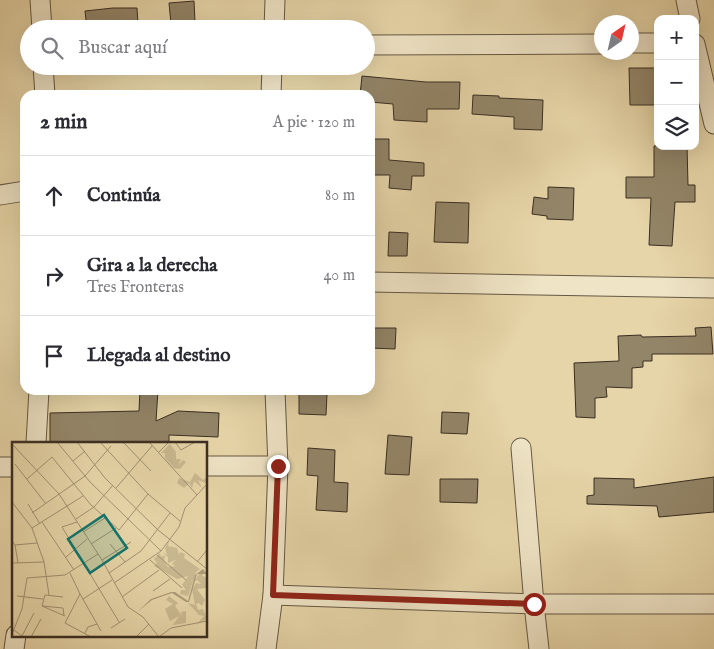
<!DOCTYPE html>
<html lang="es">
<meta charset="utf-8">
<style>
:root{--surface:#fff;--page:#f2f2f3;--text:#2b2b33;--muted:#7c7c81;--line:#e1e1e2}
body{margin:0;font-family:"IM FELL English",serif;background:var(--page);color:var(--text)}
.controls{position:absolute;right:15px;top:15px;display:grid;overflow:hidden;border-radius:10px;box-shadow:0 5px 20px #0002}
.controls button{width:45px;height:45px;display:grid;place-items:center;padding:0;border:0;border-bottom:1px solid var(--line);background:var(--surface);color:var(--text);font:25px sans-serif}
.compass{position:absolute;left:594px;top:15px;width:45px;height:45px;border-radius:50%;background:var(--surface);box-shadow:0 5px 20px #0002;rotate:34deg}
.stop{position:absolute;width:15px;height:15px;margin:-11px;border:4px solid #8f2418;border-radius:50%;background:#fff}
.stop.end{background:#8f2418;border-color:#fff;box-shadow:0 1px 5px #0008}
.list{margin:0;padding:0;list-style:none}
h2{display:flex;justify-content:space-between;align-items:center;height:65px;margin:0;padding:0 20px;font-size:21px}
h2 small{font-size:16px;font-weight:400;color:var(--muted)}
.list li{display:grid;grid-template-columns:32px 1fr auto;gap:15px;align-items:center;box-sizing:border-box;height:80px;padding:0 20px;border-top:1px solid var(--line)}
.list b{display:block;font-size:19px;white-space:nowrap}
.list p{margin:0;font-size:16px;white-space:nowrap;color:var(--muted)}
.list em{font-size:16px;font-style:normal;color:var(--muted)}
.icon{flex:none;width:28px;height:28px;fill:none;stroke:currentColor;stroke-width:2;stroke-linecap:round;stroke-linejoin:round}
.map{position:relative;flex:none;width:714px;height:649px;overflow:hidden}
.search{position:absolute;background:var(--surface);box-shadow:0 5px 20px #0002;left:20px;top:20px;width:355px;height:55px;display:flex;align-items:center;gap:12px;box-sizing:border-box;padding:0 18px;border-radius:28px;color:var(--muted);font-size:19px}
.panel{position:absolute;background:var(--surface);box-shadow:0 5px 20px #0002;left:20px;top:90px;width:355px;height:305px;border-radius:15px}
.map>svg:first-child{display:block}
.building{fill:#938568;stroke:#3a2e23}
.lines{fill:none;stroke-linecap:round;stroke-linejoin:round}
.minor-casing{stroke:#655844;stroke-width:21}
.minor{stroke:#efe4c6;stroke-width:19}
.route{stroke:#8f2418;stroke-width:6}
.inset-road{fill:none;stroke:#a19273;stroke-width:1}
.view{fill:#0f766e;fill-opacity:0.15;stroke:#0f766e;stroke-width:2.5}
.inset-edge{fill:none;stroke:#3a2e23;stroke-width:2.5}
</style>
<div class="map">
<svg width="714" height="649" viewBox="0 0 714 649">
<rect width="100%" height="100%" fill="#e6d5a8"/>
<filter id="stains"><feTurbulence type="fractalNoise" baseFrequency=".004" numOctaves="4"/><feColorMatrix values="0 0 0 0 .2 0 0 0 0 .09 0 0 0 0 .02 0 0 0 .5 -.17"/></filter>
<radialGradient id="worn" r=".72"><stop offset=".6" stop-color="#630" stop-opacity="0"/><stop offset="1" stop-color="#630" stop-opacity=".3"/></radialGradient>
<g class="building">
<path d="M194,1l1,21 -24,2 -2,-21z"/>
<path d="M113,8h24l1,16 -27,1v4h-24l-2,-18z"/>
<path d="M629,68h29v37h-28z"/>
<path d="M362,76l64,6h34l-1,27h-32v13l-33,-2 -1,-16 -23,-2v-7h-10z"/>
<path d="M473,95l26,1v2l44,2 -1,30 -28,-1v-12l-42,-3z"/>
<path d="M370,139h19v21l35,3v13h-12l-1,14 -22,-2 1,-13h-20z"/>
<path d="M654,146h33l1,39h7v17h-20l-3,44 -23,-1 2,-47h-25v-21h28z"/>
<path d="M548,187l26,1 -1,32 -26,-1v-3l-15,-2 2,-17 14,2z"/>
<path d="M436,202l33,1 -1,40 -34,-1z"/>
<path d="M389,232l19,1 -1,23h-19z"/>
<path d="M711,327l2,27h-61v7h-9v6l-11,1v20l-26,-1 1,10 -12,1v20l-19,-1 -2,-54 45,-2 -1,-25 23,-1 1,2 54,-1 -1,-8z"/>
<path d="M370,328h26l-1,21 -25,-1z"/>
<path d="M140,390h18l-2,31 22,-10 41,2 -1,24 -49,-2v8h-119v-30l89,-2z"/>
<path d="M299,393l28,1 -1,21 -27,-1z"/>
<path d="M442,412l27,1 -2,21 -26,-1z"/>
<path d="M388,435l24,2 -3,38 -24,-1z"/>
<path d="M308,448l27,2 -1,32 14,1 -1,29 -31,-2 2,-34 -11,-1z"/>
<path d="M714,477v35l-55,5 -2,-11 -70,-2v-8l7,-1v-17l40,1v9z"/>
<path d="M440,479h38l-1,24 -37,-1z"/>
</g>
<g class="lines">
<g class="minor-casing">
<g id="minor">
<path d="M40,0l2,29"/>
<path d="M686,0l4,19"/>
<path d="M274,29l1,-29"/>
<path d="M632,43h26"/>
<path d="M695,44l19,80"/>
<path d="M366,45l236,-1"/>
<path d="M43,66l2,29"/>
<path d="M271,95l1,-29"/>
<path d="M0,195l25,-4"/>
<path d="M370,282l344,6"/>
<path d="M36,443l3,-53"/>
<path d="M521,448l13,156 5,45"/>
<path d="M206,466h72"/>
<path d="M0,467h14"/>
<path d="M273,595l261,9h180"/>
<path d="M14,649l2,-14"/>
<path d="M266,649l7,-54 5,-129 -3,-76"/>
</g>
</g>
<use href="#minor" class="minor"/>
</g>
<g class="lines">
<path class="route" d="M278,466l-5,129 261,9"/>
</g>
<g transform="translate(12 442)">
<rect width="195" height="195" fill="#e6d5a8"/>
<path d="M158,2l6,8v7h5l-3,6 5,-5 3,2 -6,7 -6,-1 -9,-10v-5h-4zM183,31l8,7 4,-4 -1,7 -8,-3 4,8 -8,-7 -2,7 -3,-5 -5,5 -7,-5 2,-5 11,4zM157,99l-1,5 9,2 2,7 1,-3 5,2 -1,4 16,11 -4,3 -8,24 -8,-2 1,-4h5l-4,-5 6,-9 -11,3 -23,-13 3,-3 -3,-4 6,-6 1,4 4,-2 -1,6 4,6 8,-1 -4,-2 4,-4 -8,3v-6l-6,-5 5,3 -2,-7zM189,129l3,2 -2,3 4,1 1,11 -10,1 8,11 -3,6 -3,-3 -3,1 2,6 5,-1 4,10 -11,6 8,-9 -5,-1 -11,-12 7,2 -3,-16 4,-6 5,1 -4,-4 -3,2zM157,154l9,7 -3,3 7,10 -1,-4 5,-1v12l-13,2 6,-9 -9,5 -5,-12 8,-5 -7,-4z" fill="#c9b991"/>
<path d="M191,127l4,5h-10l-8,28h-3l-14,-9 -20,7 -15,12 14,-13 20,-7h4l13,9 7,-26z" fill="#ac9c7b"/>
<path class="inset-road" d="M45,0l33,40 71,69M65,0l28,36 53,52 49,39M88,0l48,52 32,27M111,0l28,29M137,0l48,53M163,0l6,8 14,-8M0,2l47,50 43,66 26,47 15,10 16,20M146,11l11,-11M61,19l12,-10M3,22l31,40M15,37l25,-22 39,48 28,25 29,-36M104,46l36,-42M0,60l20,26 12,34 5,33M16,62l12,20M20,71l53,-37 26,-30M64,77l18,-12 19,-22M30,80l32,48M65,80l-15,5 57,95M20,86l51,-32M71,90l22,-14M0,99l3,4 22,-2M79,102l25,-16M98,102l15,18M3,103l3,18M145,113l29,25M54,115l21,-18M90,118l29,-18M138,118l32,28M185,120l10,-12M0,121l32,-1M58,131l10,21 -15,29 26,14M97,131l32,-22 29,-38M102,141l47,-32 18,-24 6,-19 22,-24M141,149l17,-12M68,152l21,37M5,154l26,3M51,155l-18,-2 -3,11 21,2 1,8M110,155l37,-27M71,157l29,-19M30,164l23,10M99,186l14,-9M2,188l8,6 12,-23M73,191l3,-6 9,-3M0,192l10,-25 5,-31 38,-3 33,-21M19,195l10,-18M124,195l13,-13M147,195l12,-9 36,-7"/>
<path class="view" d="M92,73l23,33 -37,25 -22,-34z"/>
<rect width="195" height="195" class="inset-edge"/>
</g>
<rect width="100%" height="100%" filter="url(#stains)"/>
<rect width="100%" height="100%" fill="url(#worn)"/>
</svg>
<div class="controls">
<button>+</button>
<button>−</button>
<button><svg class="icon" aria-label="layers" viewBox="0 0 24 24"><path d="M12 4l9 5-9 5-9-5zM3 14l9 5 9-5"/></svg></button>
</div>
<svg class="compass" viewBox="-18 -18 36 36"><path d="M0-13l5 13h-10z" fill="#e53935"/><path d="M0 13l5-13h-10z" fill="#7c7c81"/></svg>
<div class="stop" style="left:534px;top:604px"></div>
<div class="stop end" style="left:278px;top:466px"></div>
<div class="search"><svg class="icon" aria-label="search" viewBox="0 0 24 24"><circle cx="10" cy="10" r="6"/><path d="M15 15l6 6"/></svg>Buscar aquí</div>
<section class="panel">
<h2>2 min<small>A pie · 120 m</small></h2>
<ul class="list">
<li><svg class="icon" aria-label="ahead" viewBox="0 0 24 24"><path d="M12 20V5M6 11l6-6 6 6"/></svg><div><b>Continúa</b></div><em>80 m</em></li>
<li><svg class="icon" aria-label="right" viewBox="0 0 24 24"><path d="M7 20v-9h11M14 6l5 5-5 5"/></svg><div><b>Gira a la derecha</b><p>Tres Fronteras</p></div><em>40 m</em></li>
<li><svg class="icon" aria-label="arrive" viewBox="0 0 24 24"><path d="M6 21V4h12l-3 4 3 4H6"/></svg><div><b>Llegada al destino</b></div></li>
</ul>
</section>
</div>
